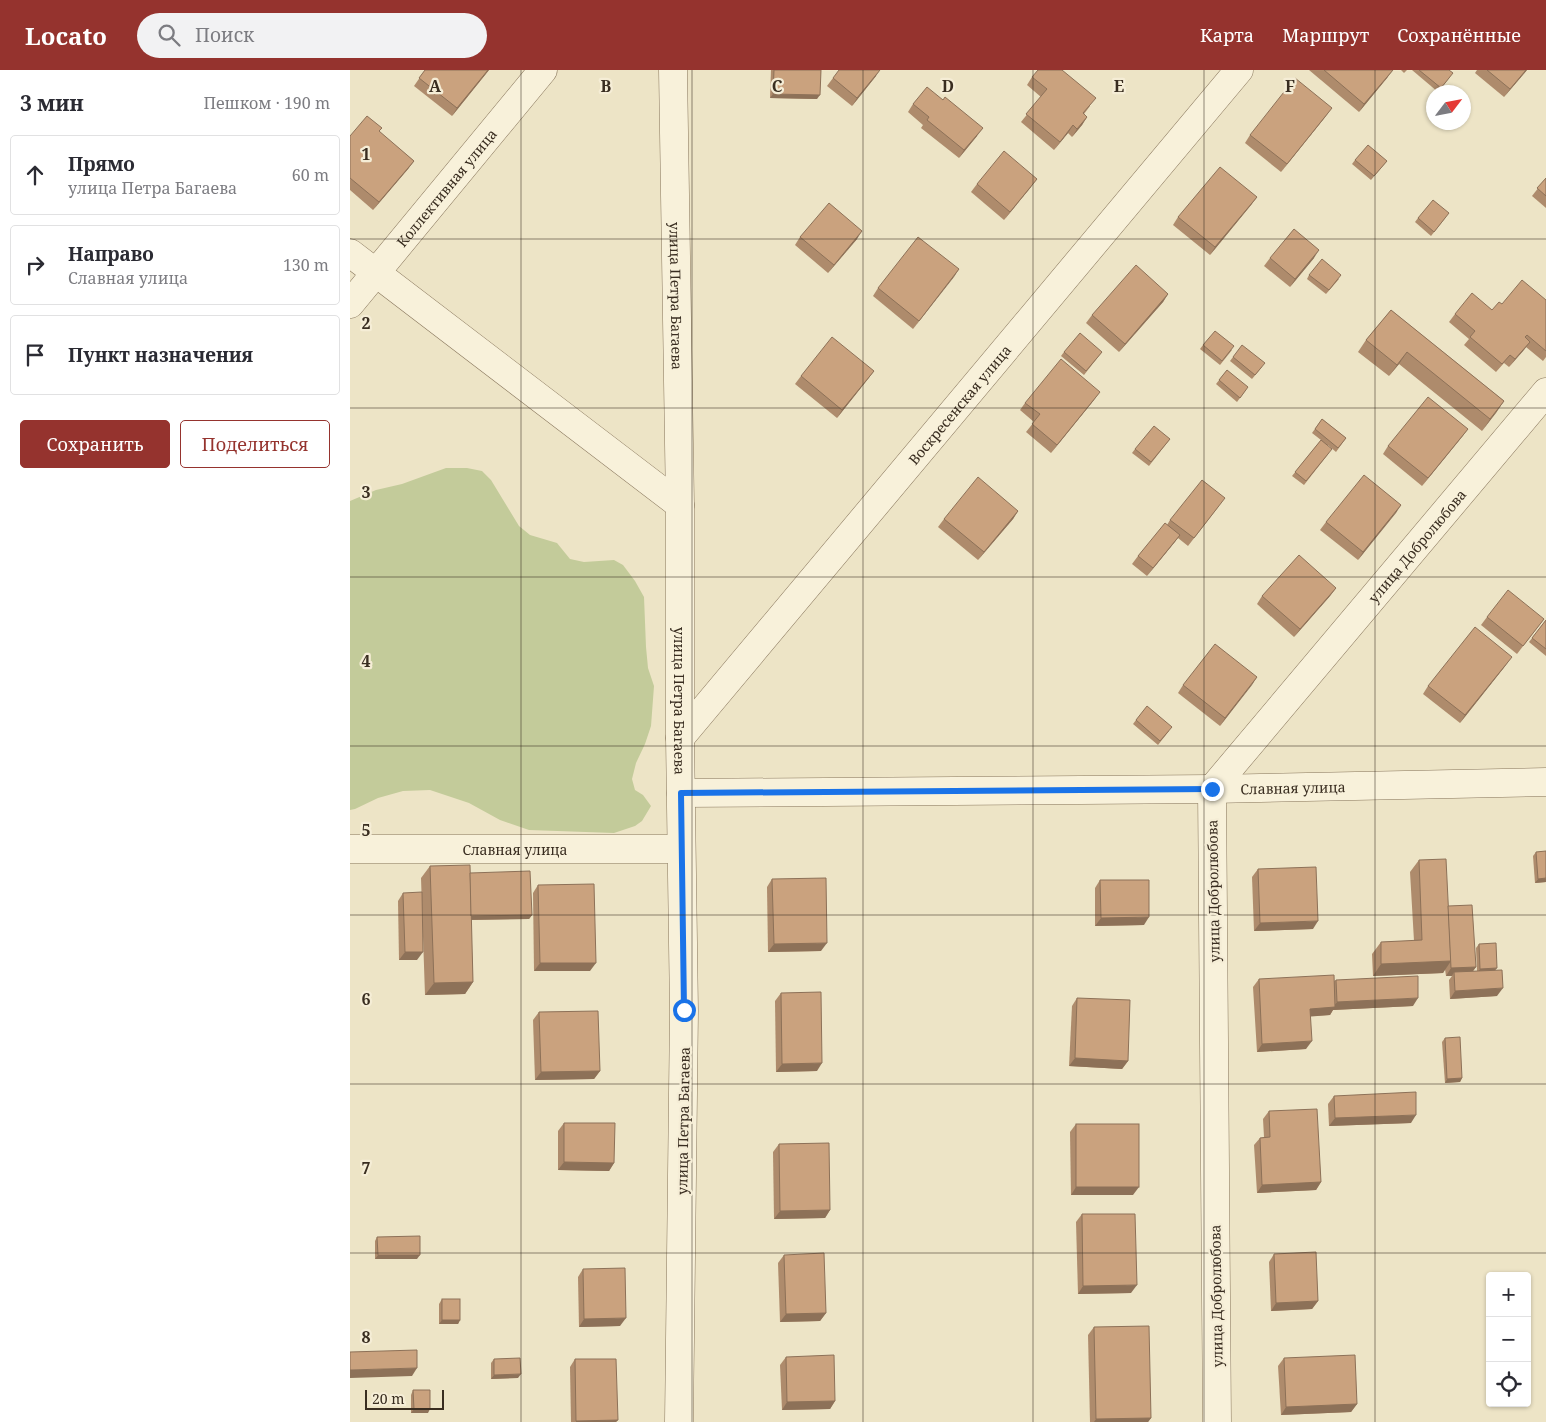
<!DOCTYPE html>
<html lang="ru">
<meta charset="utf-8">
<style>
:root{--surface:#fff;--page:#f2f2f3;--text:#2b2b33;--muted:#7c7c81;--line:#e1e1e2;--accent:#95332e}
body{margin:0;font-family:"Noto Serif",serif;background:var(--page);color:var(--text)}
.controls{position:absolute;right:15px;bottom:15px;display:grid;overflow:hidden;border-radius:5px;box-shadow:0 1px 4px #0004}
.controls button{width:45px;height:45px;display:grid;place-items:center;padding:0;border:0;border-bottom:1px solid var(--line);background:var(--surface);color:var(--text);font:25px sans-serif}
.compass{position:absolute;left:1076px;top:15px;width:45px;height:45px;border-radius:50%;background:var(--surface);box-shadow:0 1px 4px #0004;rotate:58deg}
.scale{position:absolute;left:15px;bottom:12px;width:79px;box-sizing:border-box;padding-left:5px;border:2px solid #392d20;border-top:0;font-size:14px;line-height:18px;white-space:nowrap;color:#392d20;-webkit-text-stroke:4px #f5edd6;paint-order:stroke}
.stop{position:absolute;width:15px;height:15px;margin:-11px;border:4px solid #1a73e8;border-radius:50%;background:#fff}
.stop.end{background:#1a73e8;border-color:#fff;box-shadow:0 1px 5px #0008}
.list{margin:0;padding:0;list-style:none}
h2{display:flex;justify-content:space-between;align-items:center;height:65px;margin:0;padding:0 20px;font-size:21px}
h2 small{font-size:16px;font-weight:400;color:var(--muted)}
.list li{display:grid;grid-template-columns:32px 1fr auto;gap:15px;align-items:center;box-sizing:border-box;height:80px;margin:0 10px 10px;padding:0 10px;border:1px solid var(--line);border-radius:5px}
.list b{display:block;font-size:19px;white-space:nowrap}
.list p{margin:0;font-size:16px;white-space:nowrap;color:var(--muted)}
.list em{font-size:16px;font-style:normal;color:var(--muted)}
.actions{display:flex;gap:10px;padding:15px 20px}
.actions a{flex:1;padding:11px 0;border:1px solid var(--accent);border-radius:5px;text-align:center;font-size:18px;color:var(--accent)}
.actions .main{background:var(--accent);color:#fff}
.icon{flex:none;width:28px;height:28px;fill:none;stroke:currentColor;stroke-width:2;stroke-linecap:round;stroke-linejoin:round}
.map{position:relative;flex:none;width:1196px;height:1352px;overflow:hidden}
header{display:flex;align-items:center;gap:30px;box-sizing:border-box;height:70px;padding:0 25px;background:var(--accent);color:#fff}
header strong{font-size:24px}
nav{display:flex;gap:28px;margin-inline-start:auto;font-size:18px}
.search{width:350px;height:45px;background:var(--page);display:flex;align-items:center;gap:12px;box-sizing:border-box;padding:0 18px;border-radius:28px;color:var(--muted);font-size:19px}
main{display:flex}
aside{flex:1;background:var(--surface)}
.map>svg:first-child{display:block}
.green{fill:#c3cb9a}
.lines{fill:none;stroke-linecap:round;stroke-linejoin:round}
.minor-casing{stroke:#88765c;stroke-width:29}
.minor{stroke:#f8f1da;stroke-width:28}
.wall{fill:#ae8b6c}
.shaded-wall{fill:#8d7158}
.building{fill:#caa27e;stroke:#8d7158}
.route{stroke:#1a73e8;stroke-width:6}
.grid{fill:none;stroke:#392d20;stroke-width:1;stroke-opacity:0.55}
.labels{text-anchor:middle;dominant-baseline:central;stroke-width:4.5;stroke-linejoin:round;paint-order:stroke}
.street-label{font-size:14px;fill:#392d20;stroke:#f5edd6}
.grid-label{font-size:16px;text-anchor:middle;font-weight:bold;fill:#392d20;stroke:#f5edd6;stroke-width:4.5;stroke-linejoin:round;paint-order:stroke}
</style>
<header>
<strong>Locato</strong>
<div class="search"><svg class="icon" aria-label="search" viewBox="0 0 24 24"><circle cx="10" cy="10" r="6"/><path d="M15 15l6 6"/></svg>Поиск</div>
<nav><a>Карта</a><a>Маршрут</a><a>Сохранённые</a></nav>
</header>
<main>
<aside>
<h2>3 мин<small>Пешком · 190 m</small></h2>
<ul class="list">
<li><svg class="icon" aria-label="ahead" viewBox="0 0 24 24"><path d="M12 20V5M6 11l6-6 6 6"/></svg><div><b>Прямо</b><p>улица Петра Багаева</p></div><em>60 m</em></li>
<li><svg class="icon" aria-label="right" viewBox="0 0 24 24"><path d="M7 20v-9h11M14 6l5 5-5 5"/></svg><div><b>Направо</b><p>Славная улица</p></div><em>130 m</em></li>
<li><svg class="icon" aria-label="arrive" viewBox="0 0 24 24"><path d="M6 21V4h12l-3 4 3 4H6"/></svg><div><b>Пункт назначения</b></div></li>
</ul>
<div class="actions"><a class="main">Сохранить</a><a>Поделиться</a></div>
</aside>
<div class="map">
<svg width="1196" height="1352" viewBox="0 0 1196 1352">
<rect width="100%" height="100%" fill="#ede4c6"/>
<path class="green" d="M96,398h21l15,3 9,9 28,46 11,9 27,8 13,16 14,3 30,-2 9,5 12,16 9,16 2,50 2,21 6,18 -3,40 -6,18 -9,19 -4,16 3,11 8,5 8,11 -9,15 -7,5 -21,7 -85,-3 -29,-10 -31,-17 -39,-13 -27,1 -25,7 -23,11 -5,1v-309l26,-11 26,-6z"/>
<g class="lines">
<g class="minor-casing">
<g id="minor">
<path id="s1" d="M323,0l7,435v233l4,273 -5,411"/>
<path d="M0,183l330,252"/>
<path id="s2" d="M0,234l193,-234"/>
<path id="s3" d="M330,668l559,-668"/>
<path id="s4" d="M331,723l531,-4 334,-7"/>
<path id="s5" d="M0,779h331"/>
<path id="s6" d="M867,1352l-5,-633 334,-397"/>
</g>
</g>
<use href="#minor" class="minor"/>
</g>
<g class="wall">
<path d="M75,0h64l-37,46 -38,-30z"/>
<path d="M421,0h50l-4,29 -47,-1z"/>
<path d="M959,0h83l-5,8 -28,34z"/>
<path d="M1051,0h6l-3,3z"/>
<path d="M1062,0h37l1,7 -12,15z"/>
<path d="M1127,0h50l-23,27 -29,-24z"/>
<path d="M526,6l-24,30 -25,-20 6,-8z"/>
<path d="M682,7l58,29 -6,8 3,3 -5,8 -10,12 -4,-4 -14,17 -33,-28 20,-25 -14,-12z"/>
<path d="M563,34l64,32 -18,22 -38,-30 2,-3 -15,-13z"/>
<path d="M976,46l-45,56 -36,-29 5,-8z"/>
<path d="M29,62l35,29 -6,8 -35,41 -23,-20v-54z"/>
<path d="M1005,90l32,1 -16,19 -19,-16z"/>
<path d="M1196,108v30l-14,-12z"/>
<path d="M627,114l54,3 -27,33 -33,-28z"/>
<path d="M907,127l-6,8 -41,50 -37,-30 5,-8z"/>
<path d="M1096,147l-15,19 -16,-14 3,-4z"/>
<path d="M450,167l57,2 -29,34 -33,-28z"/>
<path d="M920,188h44l-24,29 -26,-21z"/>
<path d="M609,199l-46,60 -40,-33 5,-8z"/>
<path d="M959,205l30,4 -13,15 -19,-15z"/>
<path d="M818,224l-5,8 -44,50 -33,-29 6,-8z"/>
<path d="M1196,230v57l-3,4 -17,-14 -17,20 -5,-4 -8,9 -32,-27 5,-6 -20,-17 6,-8 37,-4 10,-6z"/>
<path d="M1041,240l113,91 -22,30 -83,-67 -10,12 -31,-24 8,-12z"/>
<path d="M853,275l29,5 -12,15 -20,-16z"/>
<path d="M714,282h38l-18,23 -23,-19z"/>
<path d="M883,287l29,10 -10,12 -22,-18z"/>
<path d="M877,300l18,21 -8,11 -21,-18z"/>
<path d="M524,301l-37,47 -42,-34 6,-8z"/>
<path d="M744,330l-43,53 -25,-21 8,-10 -14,-12 5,-7z"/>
<path d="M972,349l24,19 -10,14 -8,-7 1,8 -25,32 -12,-9 29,-36 -9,-7z"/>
<path d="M1118,359l-46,57 -39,-32 5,-8z"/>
<path d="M820,369l-21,27 -17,-13 3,-4z"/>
<path d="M1051,435l-43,55 -38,-30 6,-8z"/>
<path d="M869,436l-31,40 -10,-8 -31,38 -15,-12 6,-8 29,-31 3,-5z"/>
<path d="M668,441l-5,8 -35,41 -40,-33 6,-8z"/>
<path d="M986,518l-6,8 -36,41 -37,-33 5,-8z"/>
<path d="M1137,547l57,2 -27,35 -36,-29z"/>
<path d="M1196,550v36l-17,-14z"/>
<path d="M1156,595l-46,58 -37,-29 5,-8z"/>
<path d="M907,607l-37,49 -42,-33 5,-8z"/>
<path d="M786,650l33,11 -11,14 -25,-21z"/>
<path d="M1186,782l10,30 -11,1 -2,-27z"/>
<path d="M1069,790l29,46 28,61 -3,4h4l-1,-23 3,-4 16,26 2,26 -47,3 -1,-19 3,-4h-6l-1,-7 -2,4 -70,3 -1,-22 9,-12 33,-1 -4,-69z"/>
<path d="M80,796l40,7 62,42 -3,4 -58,1 2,62 -8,12 -40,1 -4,-117z"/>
<path d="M908,799l55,60 -59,2 -2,-54z"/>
<path d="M422,809l49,72 -53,1 -1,-65z"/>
<path d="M750,810l44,45 -49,1v-38z"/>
<path d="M188,815l52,86h-56l-1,-78z"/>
<path d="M53,823l14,67h-18l-1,-59z"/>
<path d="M909,909l75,2 2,-1 77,26 -80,4 -3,5 -19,1 -5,33 -49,3 -4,-65z"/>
<path d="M431,923l36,78 -41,1 -1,-71z"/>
<path d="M727,928l51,63 -6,8 -53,-3 3,-60z"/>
<path d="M189,942l61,59 -6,8 -59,1 -2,-60z"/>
<path d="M1095,968l17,40 -2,4 -15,1 -3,-41z"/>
<path d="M984,1026l77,27 -82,3 -1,-22z"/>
<path d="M919,1041l52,71 -5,8 -59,3 -3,-48 6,-7 4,-1 -1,-18z"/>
<path d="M214,1053l50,40 -5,8 -51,-1v-39z"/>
<path d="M726,1054l57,71h-62l-1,-63z"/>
<path d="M429,1074l51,66 -5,8 -51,1 -1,-67z"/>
<path d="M732,1144l49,79 -53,1 -2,-72z"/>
<path d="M27,1167l40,22h-42v-18z"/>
<path d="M924,1184l44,47 -6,8 -41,2 -2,-49z"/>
<path d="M434,1185l42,58 -6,8 -40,1 -2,-59z"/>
<path d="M233,1199l37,57 -41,1 -1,-50z"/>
<path d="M92,1229l18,21 -2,4h-19v-20z"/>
<path d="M744,1257l57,91 -3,4h-58l-2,-87z"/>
<path d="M436,1287l49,44 -5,8 -48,1 -2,-45z"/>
<path d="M934,1288l73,46 -6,8 -70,3 -3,-49z"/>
<path d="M144,1289l24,19 -27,1v-16z"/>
<path d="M225,1289l43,61 -2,2h-45l-1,-55z"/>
<path d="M63,1320l15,23h-17v-18z"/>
</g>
<g class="shaded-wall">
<path d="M138,0h1l-37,46 5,-8z"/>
<path d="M530,0l-4,6 -24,30 5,-8z"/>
<path d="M1043,0l-6,8 -28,34 5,-8z"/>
<path d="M1176,0h1l-23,27 6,-8z"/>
<path d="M423,24l47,1 -3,4 -47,-1z"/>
<path d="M982,38l-6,8 -45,56 6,-8z"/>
<path d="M737,47l-5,8 -10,12 5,-8z"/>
<path d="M723,55l-5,8 -14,17 6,-8z"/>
<path d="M633,58l-6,8 -18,22 5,-8z"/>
<path d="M64,91l-6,8 -35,41 6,-8z"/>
<path d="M687,109l-6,8 -27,33 6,-8z"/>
<path d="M907,127l-6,8 -41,50 5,-8z"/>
<path d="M512,161l-5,8 -29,34 6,-8z"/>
<path d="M969,180l-5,8 -24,29 5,-8z"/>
<path d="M609,199l-5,8 -41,52 6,-8z"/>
<path d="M818,224l-5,8 -44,50 6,-8z"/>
<path d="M1180,272l-6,8 -15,17 6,-8z"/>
<path d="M1057,282l-8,12 -10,12 8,-11z"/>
<path d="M524,301l-6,8 -31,39 5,-8z"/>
<path d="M750,322l-6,8 -43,53 6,-8z"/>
<path d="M1154,331l-8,12 -14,18 8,-12z"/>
<path d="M1118,359l-6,8 -40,49 6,-8z"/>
<path d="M1051,435l-5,8 -38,47 5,-8z"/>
<path d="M668,441l-5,8 -35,41 6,-8z"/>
<path d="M830,465l-6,8 -27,33 6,-8z"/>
<path d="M986,518l-6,8 -36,41 6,-8z"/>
<path d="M1162,587l-6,8 -46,58 5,-8z"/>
<path d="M907,607l-5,8 -32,41 5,-8z"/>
<path d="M1196,808v4l-11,1 3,-4z"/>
<path d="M182,845l-3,4 -66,1 3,-4z"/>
<path d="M799,847l-5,8 -49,1 6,-8z"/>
<path d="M968,851l-5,8 -59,2 6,-8z"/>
<path d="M477,873l-6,8 -53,1 6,-8z"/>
<path d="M55,882h18l-6,8h-18z"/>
<path d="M1101,891l-8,12 -70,3 8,-12z"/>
<path d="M190,893h56l-6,8h-56z"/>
<path d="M1126,897l-6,8 -16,-3 -2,4h-6l5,-8z"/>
<path d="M1147,898l-3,4 -17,1 3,-4z"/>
<path d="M123,912l-8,12 -40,1 9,-12z"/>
<path d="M1153,918l-6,8 -47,3 5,-8z"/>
<path d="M1068,928l-5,8 -80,4 -3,5 -25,2 5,-8 23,-2 4,-5z"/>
<path d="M962,971l-6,8 -49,3 5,-8z"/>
<path d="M725,988l53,3 -6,8 -53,-3z"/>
<path d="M472,993l-5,8 -41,1 6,-8z"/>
<path d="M250,1001l-6,8 -59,1 6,-8z"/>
<path d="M1112,1008l-2,4 -15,1 2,-4z"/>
<path d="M1066,1045l-5,8 -82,3 6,-8z"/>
<path d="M214,1092l50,1 -5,8 -51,-1z"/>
<path d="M971,1112l-5,8 -59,3 5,-8z"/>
<path d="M726,1117h63l-6,8h-62z"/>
<path d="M480,1140l-5,8 -51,1 6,-8z"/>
<path d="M28,1185h42l-3,4h-42z"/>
<path d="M787,1215l-6,8 -53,1 5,-8z"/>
<path d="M968,1231l-6,8 -41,2 5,-8z"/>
<path d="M476,1243l-6,8 -40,1 6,-8z"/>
<path d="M276,1248l-6,8 -41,1 5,-8z"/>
<path d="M92,1250h18l-2,4h-19z"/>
<path d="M67,1298l-5,8 -62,2v-8z"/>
<path d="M171,1304l-3,4 -27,1 3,-4z"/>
<path d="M485,1331l-5,8 -48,1 5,-8z"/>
<path d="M1007,1334l-6,8 -70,3 5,-8z"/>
<path d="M64,1339h16l-2,4h-17z"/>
<path d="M801,1348l-3,4h-54l2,-3z"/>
<path d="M268,1350l-2,2h-40v-1z"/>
</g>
<g class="building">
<path d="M75,0h63l-31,38 -38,-30z"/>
<path d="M424,0h47l-1,25 -47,-1z"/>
<path d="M489,0h41l-23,28 -24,-20z"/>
<path d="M688,0h24l34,28 -13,15 4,4 -10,12 -4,-4 -13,17 -34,-28 21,-25 -15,-12z"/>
<path d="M974,0h69l-29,34z"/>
<path d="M1069,0h30l4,3 -12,15z"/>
<path d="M1137,0h39l-16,19z"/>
<path d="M945,8l37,30 -45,56 -37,-29z"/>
<path d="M577,17l16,13 2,-3 38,31 -19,22 -37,-30 2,-3 -16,-13z"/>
<path d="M17,46l15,12 -3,3 35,30 -35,41 -29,-24v-42z"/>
<path d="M1018,75l19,16 -13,15 -19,-16z"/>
<path d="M654,81l33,28 -27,33 -33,-28z"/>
<path d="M870,97l37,30 -42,50 -37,-30z"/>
<path d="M1196,108v18l-9,-8z"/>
<path d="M1083,130l16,13 -15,19 -16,-14z"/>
<path d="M479,133l33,28 -28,34 -34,-28z"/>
<path d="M944,159l25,21 -24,29 -25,-21z"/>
<path d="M568,167l41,32 -40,52 -41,-33z"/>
<path d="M972,189l19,16 -12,15 -20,-15z"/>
<path d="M786,195l32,29 -43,50 -33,-29z"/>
<path d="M1172,210l24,20v51l-19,-16 -2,2 5,5 -15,17 -5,-4 -8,9 -32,-27 5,-6 -20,-17 17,-21 20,17 7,-8 3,2z"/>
<path d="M1041,240l113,91 -14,18 -83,-67 -10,13 -31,-25z"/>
<path d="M865,261l19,15 -12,15 -19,-16z"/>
<path d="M730,263l22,19 -16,19 -22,-19z"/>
<path d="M482,267l42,34 -32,39 -41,-34z"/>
<path d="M892,275l23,18 -10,12 -22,-18z"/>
<path d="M711,289l39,33 -43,53 -25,-21 8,-10 -15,-11z"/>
<path d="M877,300l21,17 -8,11 -21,-18z"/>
<path d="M1078,327l40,32 -40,49 -40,-32z"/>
<path d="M972,349l24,19 -8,10 -23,-19z"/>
<path d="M804,356l16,13 -19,23 -16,-13z"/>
<path d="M971,370l11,9 -26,32 -11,-9z"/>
<path d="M1014,405l37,30 -38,47 -37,-30z"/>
<path d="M628,407l40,34 -34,41 -40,-33z"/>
<path d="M852,410l23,18 -31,40 -24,-18z"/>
<path d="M815,453l15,12 -27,33 -15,-12z"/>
<path d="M949,485l37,33 -36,41 -38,-33z"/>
<path d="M1158,520l36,29 -21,27 -36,-29z"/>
<path d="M1196,550v29l-14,-11z"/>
<path d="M1125,557l37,30 -47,58 -37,-29z"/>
<path d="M865,574l42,33 -32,41 -42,-33z"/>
<path d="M797,636l25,21 -12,14 -24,-21z"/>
<path d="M1196,781v27l-8,1 -2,-27z"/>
<path d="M1096,789l5,102 -70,3v-22l41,-2 -3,-80z"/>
<path d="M120,795l3,117 -39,1 -4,-117z"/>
<path d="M966,797l2,54 -58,2 -2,-54z"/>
<path d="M180,801l2,44 -61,1 -1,-43z"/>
<path d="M476,808l1,65 -53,1 -2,-65z"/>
<path d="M750,810h49v37l-48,1z"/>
<path d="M244,814l2,79h-56l-2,-78z"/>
<path d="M72,822l1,60h-18l-2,-59z"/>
<path d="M1122,835l4,62 -25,1 -3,-62z"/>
<path d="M1146,873l1,25 -17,1 -1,-25z"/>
<path d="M1152,900l1,18 -48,3 -1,-19z"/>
<path d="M984,905l1,32 -25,2 2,32 -50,3 -3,-65z"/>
<path d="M1068,906v22l-81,4 -1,-22z"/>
<path d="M471,922l1,71 -40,1 -1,-71z"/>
<path d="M727,928l53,2 -2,61 -53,-3z"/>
<path d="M248,941l2,60 -59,1 -2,-60z"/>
<path d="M1110,967l2,41 -15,1 -2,-41z"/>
<path d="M1066,1022v23l-81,3 -1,-22z"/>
<path d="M967,1039l4,73 -59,3 -2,-47 10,-1 -1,-26z"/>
<path d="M214,1053h51l-1,40 -50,-1z"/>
<rect x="726" y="1054" width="63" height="63"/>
<path d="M479,1073l1,67 -50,1 -1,-67z"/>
<path d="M732,1144h53l2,71 -54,1z"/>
<path d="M70,1166v19h-42l-1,-18z"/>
<path d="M966,1182l2,49 -42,2 -2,-49z"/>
<path d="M474,1183l2,60 -40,1 -2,-59z"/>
<path d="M275,1198l1,50 -42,1 -1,-50z"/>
<rect x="92" y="1229" width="18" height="21"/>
<path d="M799,1256l2,92 -55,1 -2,-92z"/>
<path d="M67,1280v18l-67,2v-18z"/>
<path d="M484,1285l1,46 -48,1 -1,-45z"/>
<path d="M1005,1285l2,49 -71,3 -2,-49z"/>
<path d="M170,1288l1,16 -27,1v-16z"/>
<path d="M225,1289h41l2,61 -42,1z"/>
<path d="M63,1320h17v19h-16z"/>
</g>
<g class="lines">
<path class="route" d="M334,940l-3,-217 531,-4"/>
</g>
<path class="grid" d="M171,0v1352M342,0v1352M513,0v1352M683,0v1352M854,0v1352M1025,0v1352M0,169h1196M0,338h1196M0,507h1196M0,676h1196M0,845h1196M0,1014h1196M0,1183h1196"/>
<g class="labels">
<g class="street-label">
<text stroke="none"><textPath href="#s2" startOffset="151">Коллективная улица</textPath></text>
<text stroke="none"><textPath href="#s1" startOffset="226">улица Петра Багаева</textPath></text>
<text stroke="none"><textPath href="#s3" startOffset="435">Воскресенская улица</textPath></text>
<text stroke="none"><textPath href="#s6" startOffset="951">улица Добролюбова</textPath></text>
<text stroke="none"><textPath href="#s1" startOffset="631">улица Петра Багаева</textPath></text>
<text stroke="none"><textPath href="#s4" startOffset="612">Славная улица</textPath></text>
<text stroke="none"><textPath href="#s5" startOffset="165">Славная улица</textPath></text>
<text transform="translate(863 821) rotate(-91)">улица Добролюбова</text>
<text transform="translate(333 1051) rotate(-89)">улица Петра Багаева</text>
<text transform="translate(866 1226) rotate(-91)">улица Добролюбова</text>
</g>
</g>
<g class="grid-label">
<text x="85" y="22">A</text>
<text x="256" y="22">B</text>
<text x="427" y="22">C</text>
<text x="598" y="22">D</text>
<text x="769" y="22">E</text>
<text x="940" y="22">F</text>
<text x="16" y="90">1</text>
<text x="16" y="259">2</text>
<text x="16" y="428">3</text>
<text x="16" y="597">4</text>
<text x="16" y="766">5</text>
<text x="16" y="935">6</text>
<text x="16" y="1104">7</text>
<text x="16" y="1273">8</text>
</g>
</svg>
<div class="controls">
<button>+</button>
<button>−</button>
<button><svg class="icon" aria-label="locate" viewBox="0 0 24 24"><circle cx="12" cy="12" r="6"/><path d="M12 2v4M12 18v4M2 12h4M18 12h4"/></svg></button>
</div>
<svg class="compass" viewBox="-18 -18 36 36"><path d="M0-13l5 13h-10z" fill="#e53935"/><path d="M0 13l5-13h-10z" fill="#7c7c81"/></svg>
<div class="scale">20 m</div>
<div class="stop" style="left:334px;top:940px"></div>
<div class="stop end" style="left:862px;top:719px"></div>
</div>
</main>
